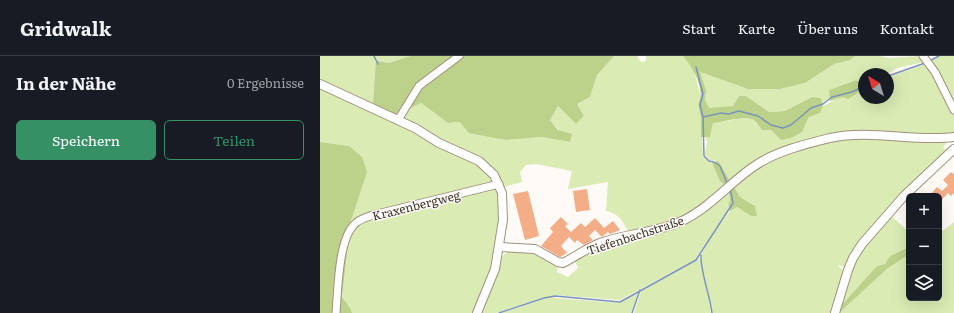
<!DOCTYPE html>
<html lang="de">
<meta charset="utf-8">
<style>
:root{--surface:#171b24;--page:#20242c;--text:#f1f3f6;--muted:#9ea1a6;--line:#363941;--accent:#369066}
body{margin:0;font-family:Literata,serif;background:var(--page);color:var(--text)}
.controls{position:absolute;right:12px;bottom:12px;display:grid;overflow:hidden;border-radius:6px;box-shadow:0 4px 16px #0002}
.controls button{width:36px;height:36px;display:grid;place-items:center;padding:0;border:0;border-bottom:1px solid var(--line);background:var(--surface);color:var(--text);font:20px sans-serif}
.compass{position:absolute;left:538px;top:12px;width:36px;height:36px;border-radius:50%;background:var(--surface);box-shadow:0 4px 16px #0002;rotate:322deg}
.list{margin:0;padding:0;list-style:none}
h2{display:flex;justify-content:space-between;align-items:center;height:52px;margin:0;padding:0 16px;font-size:17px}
h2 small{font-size:13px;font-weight:400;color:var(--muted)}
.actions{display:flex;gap:8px;padding:12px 16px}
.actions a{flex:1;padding:9px 0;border:1px solid var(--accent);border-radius:6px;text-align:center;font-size:14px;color:var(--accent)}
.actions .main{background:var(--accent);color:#fff}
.icon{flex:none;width:22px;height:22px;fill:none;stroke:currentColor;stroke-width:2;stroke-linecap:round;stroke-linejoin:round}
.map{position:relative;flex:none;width:634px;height:257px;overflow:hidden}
header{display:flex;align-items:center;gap:24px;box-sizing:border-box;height:56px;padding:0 20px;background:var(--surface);border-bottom:1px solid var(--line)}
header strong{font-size:19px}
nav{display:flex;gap:22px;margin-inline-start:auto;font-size:14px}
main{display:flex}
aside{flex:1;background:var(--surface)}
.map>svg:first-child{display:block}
.green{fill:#daebb4}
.forest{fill:#bcd18a}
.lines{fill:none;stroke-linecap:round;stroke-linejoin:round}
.stream{stroke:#7a94bb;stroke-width:1.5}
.building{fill:#f3ae88}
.minor-casing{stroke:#a0907d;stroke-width:9}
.tertiary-casing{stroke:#a0907d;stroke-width:10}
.minor{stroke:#fff;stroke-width:7}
.tertiary{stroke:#fff;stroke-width:8}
.labels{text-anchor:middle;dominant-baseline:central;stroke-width:3;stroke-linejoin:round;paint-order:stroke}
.street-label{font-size:12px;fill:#3f3830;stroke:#fefaf6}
</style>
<header>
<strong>Gridwalk</strong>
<nav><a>Start</a><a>Karte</a><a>Über uns</a><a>Kontakt</a></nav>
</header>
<main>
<aside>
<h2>In der Nähe<small>0 Ergebnisse</small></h2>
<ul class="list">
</ul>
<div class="actions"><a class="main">Speichern</a><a>Teilen</a></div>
</aside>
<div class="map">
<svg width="634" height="257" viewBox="0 0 634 257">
<rect width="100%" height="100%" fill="#fefaf6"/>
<g class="green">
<path d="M0,0h90l-21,7 -16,43 -53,-24z"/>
<path d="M294,0h23l4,6 5,-1v-5h37l11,14 7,29 -3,5 3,14 2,39 9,6 8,18 7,5 -43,32 -55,15c-6,-11 -10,-20 -23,-22l2,-29 -40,7 4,-18 -36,-7 -10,1 -6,7 2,10 -19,5 -4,-9 -40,-28 -56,-32 3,-8 15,-7 27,20 12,-1 46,18 36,-3 28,5 -20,-22 8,-14 18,18 8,-8 -7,-12 13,-7 7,-22z"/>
<path d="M535,0h25l8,2 33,-2 3,6 -27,6 -9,6h-24l-1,10 -7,-4 -27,10 1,8 -8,5 -1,-5 -9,-1 -27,14 -16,1 -23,-16h-7l-6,10 -24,3 -4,-9 1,-10 -6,-18 48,17h32l25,-6 29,-19 16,-4z"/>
<path d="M620,0h14v46l-25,-40z"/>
<path d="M606,8l8,10 20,39v22h-110l-64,17 -49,31 -14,-22 -7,-1 -5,-5 2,-13 -2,-5h5l3,-14c14,-1 26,-6 39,-4l10,11h9l10,10 21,-8 7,-15 10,-4 4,-7 19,-10 17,-3 5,-4v9h24v-21z"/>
<path d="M0,30l161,79 14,17 -86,22 -58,22 -2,-80 -29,-4z"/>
<path d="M525,82h106l-8,9 5,5 -101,113 -3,2 -6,-2v1l4,3 2,5 -11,39h-120c-2,-11 -13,-50 -11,-58 3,-11 21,-34 28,-44l7,-4 14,9 4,-10 -15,-9 -7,-12 15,-12 34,-19z"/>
<path d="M172,131l6,2 3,18 -4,48 -22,58h-123l-1,-4 -9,-12 8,-65 11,-11z"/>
<path d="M408,133l2,11 -2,5 1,4 -33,50 -76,41 -66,-5v3l66,5 18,-10 -7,20h-129l42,-14v-2l-48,16h-17l20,-54 8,-7 28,-1 23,14 -1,7 11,5 10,-9 -4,-9 28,-14 66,-17z"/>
<path d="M570,159l19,17v15l-19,9 -5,8 -8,2 -38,42 19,-55 22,-27 3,1 2,-3v-3z"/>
<path d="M634,166v91h-115l48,-44 22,-15v44h30v-64z"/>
<path d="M380,202l11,55h-77l7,-22z"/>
</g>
<g class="forest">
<path d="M90,0h204l-17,19 -7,22 -13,7 7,12 -8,8 -18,-18 -8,14 8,10 14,4 -2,8 -28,-5 -36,3 -37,-7 -9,-11 -12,1 -27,-20 -27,13 -21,-10 3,-45 13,2z"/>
<path d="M363,0h172l-5,4 -16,4 -29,19 -25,6h-32l-48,-17 6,18 -1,10 4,8 24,-2 6,-10h7l23,16 16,-1 27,-14 9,1 2,8 -3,7 -11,4 -7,15 -11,6 -10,2 -10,-10h-9c-3,-4 -7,-10 -11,-11 -8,-3 -28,3 -38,4l-3,14h-9v-19l-3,-14c8,-15 -5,-36 -15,-48z"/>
<path d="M536,24l8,4v5l-16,10 -6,-2 -12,4 -1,-11z"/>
<path d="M0,86l29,4 13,11 5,15 -16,48 -9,77 9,12 1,4h-32z"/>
<path d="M397,105l2,1 12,21 -4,3 -7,-5 -8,-18z"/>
<path d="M413,129l7,12 15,9 2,10h-6l-14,-9 -7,4 -2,-6 2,-5 -2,-11z"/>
<path d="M589,191v7l-22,15 -48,44v-5l38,-42 8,-2 5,-8z"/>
</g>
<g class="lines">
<g class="stream">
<path d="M54,0l4,8"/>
<path d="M611,4l8,-4"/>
<path d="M376,11l7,27 -3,11 3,12 1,39 5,5 5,1 6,4 7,17"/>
<path d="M568,20l37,-13"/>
<path d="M383,61l18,-4 8,1 10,-3 19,5 13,9 12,3 8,-3 20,-17 12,-4 9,-7 20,-5 12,-6"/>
<path d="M381,199c-1,15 9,41 11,58"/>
<path d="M179,257l45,-15 11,-2 65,6 76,-42 37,-57 -3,-15"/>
<path d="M312,257l8,-23"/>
</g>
</g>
<g class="building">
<path d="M631,116l3,2v19l-3,3 -3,-3 -9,10v-7h-6l-2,-2 6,-7 5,4 6,-6 -5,-5z"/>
<path d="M267,133l3,21 -14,2 -3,-21z"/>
<path d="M208,135l11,45 -14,4 -12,-46z"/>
<path d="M241,161l7,7 -3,2 6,6 10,-9 4,4 10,-9 9,10 9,-7 7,9 -10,4 -2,-2 -6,5 -7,-7 -6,6 4,4 -9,5 -7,-5 -2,3 -6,-6 -8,9 6,7 -7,4 -19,-11 12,-14 -3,-4z"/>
</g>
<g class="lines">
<g class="minor-casing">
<g id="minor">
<path d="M603,0l12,16 19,38"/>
<path d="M78,64l21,-34 40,-30"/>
<path d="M16,257c2,-22 2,-76 20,-90 4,-4 11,-6 17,-8l126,-31"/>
</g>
</g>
<g class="tertiary-casing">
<g id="tertiary">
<path d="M0,28l95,44 24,15 40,18 15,14 8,18 1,27 -8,49 -18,44"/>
<path d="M179,191l36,2 23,13 5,1c12,-6 24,-15 37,-20 28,-10 57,-10 84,-23 28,-14 47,-39 72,-55 21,-14 50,-21 74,-27 40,-9 83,4 124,-1"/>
<path d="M515,257l13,-43 5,-12 9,-14 42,-48 50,-47"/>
</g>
</g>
<use href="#minor" class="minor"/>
<use href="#tertiary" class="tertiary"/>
</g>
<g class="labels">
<g class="street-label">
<text transform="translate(96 149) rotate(-14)">Kraxenbergweg</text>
<text transform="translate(315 179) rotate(-18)">Tiefenbachstraße</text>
</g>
</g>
</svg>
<div class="controls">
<button>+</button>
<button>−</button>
<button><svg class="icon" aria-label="layers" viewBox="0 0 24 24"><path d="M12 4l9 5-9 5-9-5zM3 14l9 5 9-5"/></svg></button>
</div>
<svg class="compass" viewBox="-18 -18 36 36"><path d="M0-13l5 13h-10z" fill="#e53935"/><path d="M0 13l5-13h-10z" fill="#9ea1a6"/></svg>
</div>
</main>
